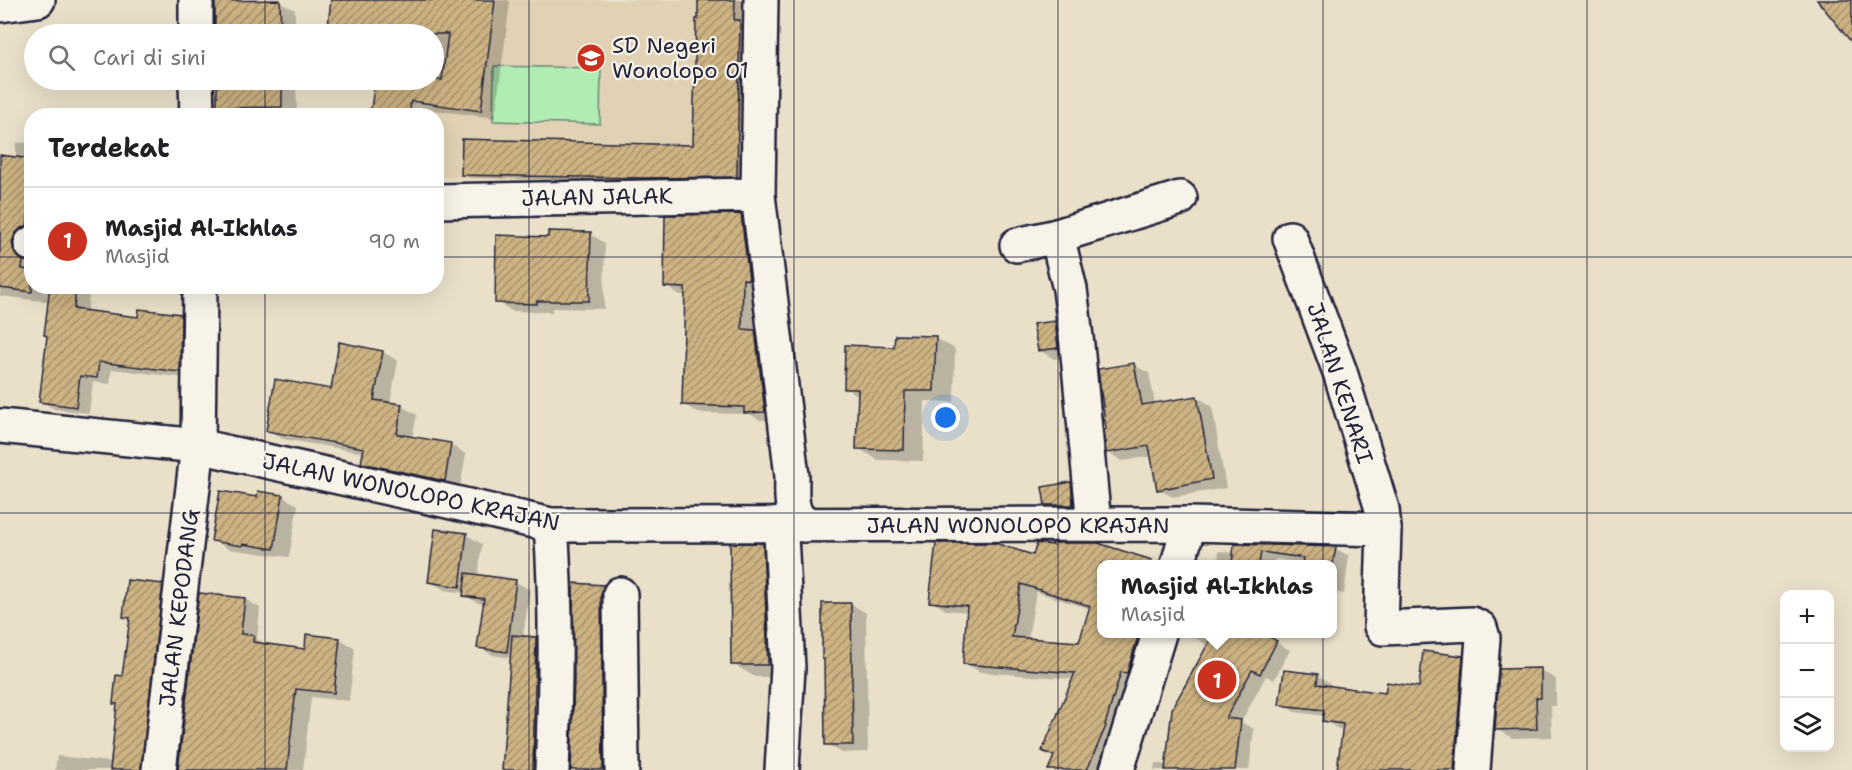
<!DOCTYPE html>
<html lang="id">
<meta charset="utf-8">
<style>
:root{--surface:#fff;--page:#f6f6f6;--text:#202124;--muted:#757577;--line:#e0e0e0;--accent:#c8321e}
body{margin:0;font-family:"Shantell Sans",sans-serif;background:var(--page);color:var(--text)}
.controls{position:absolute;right:18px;bottom:18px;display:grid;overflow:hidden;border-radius:12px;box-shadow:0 6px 24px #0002}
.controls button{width:54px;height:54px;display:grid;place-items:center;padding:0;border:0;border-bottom:2px solid var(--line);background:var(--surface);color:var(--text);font:30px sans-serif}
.you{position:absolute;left:946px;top:418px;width:21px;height:21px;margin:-15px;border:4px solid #fff;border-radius:50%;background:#1a73e8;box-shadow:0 0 0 9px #1a73e833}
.badge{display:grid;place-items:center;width:39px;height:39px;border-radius:50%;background:var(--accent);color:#fff;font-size:20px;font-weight:700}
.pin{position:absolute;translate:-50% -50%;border:3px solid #fff;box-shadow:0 2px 6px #0006}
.popup{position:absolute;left:1097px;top:560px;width:240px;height:78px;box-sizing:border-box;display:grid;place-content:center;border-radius:12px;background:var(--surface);filter:drop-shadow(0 2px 4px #0005);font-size:20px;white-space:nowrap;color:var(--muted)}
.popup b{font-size:22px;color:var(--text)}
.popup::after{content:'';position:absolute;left:50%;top:100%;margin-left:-12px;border:12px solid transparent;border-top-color:var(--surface)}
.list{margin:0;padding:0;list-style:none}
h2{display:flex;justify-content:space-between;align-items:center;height:78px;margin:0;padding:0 24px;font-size:26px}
h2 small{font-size:20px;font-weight:400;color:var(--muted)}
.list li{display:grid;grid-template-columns:39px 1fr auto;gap:18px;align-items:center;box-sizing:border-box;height:108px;padding:0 24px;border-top:2px solid var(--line)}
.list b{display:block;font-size:22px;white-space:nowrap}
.list p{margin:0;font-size:20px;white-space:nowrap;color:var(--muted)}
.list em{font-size:20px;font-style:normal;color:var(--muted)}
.icon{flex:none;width:33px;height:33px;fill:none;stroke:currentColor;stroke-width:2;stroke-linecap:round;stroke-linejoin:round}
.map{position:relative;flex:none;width:1852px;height:770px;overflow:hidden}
.search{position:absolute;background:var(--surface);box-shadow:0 6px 24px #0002;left:24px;top:24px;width:420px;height:66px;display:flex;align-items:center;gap:15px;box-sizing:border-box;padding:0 21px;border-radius:33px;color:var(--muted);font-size:22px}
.panel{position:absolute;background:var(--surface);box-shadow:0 6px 24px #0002;left:24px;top:108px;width:420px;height:186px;border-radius:24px}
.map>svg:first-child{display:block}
.built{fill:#e1d2b5}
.pitch{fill:#b1edb2;stroke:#6a8876;stroke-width:1.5}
.shadow{fill:#0003;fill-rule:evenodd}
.building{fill:url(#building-hatch);stroke:#22223b;stroke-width:1.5;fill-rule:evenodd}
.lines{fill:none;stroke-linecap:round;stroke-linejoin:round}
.minor-casing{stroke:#22223b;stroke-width:38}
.minor{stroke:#f7f3e8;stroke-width:33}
.grid{fill:none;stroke:#22223b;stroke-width:1.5;stroke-opacity:0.55}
.labels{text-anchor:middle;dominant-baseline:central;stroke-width:4.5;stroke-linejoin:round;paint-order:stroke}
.poi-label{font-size:22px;fill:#22223b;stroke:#f7f3e8;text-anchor:start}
.street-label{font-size:22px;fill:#22223b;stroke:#f7f3e8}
</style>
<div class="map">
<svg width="1852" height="770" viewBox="0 0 1852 770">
<defs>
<pattern id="building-hatch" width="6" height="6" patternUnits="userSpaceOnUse" patternTransform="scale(1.5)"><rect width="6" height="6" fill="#cdb383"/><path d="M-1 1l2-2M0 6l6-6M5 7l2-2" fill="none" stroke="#a6916c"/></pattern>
</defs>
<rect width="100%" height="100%" fill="#eae0ca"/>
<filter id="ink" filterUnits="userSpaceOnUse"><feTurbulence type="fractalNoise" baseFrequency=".0167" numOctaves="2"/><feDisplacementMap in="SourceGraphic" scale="12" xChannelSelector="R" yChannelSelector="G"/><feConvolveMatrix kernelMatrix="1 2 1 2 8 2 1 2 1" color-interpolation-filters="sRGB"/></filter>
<g filter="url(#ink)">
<path class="built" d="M437,0h310l-4,184 -306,-7 -1,-61 -2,-1z"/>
<path class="pitch" d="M494,66l107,2 -1,56 -107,-3z"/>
<g class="shadow">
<path d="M333,0h175l2,2 -15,116 -70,-9 -1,7h-52l5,-36h57v-46h-106z"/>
<path d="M700,0h42l-1,23 6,3 -3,154 -92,2 -182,-4 -8,-4 233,-28z"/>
<path d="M280,2l15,8v24h-78l-1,-31z"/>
<path d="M218,80h78l1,35 -76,1v-7l-3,-2z"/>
<path d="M32,142v97l-7,14 3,9 4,4v20h58l-3,26 52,6 41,-2 14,7 -1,56 -81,-10 -2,15 -17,-2 -4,31 -35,-4 -13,-8 8,-65 1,-34 -50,-6v-140l16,2v-15z"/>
<path d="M741,216l15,8v108l14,8 10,80h-20l-10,-6 -51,-1 -15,-8 2,-110h-6l-15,-9z"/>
<path d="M590,234l15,9 -1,66 -52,-1v4l-40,-1 -15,-9 52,-64z"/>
<path d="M1055,322l15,9 3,25 -19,3 -15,-9z"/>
<path d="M935,338l20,11 -1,53 -29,-1 -2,60 -45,-1 -20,-12 1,-52 -13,-8 50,-39z"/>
<path d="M383,352l15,9 -8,43 11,2 16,9 -5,23 39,7 15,9 -6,34 -82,-17 -15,-9 2,-9 -82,-14 -16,-9 65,-40z"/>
<path d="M1134,365l15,8 6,31 42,-7 15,9 14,82 -53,9 -15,-8 -6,-33 -29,5 -15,-8z"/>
<path d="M1071,484l15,8 2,21h-26l-15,-8z"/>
<path d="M259,493l24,4 15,8 -9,52 -61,-8 -15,-9 45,-41z"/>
<path d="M436,531l31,4 15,9 -4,33 38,5 14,8 -7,47 13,1 13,8 -3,124h-43l9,-112 -20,-3 -13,-8 5,-43 -6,-1 -14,-8 1,-2 -20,-3 -15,-8z"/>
<path d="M762,545l23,13 5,119h-35l-22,-13z"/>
<path d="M1335,548l14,8 -5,38 -12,-2v-28h-28v-1l-29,-4 -1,5h-56l1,-13 15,2z"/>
<path d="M1034,557l110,2 10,5h-52v70h54l-50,136h-57l6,-13 19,-78 -94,-7 -15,-9 3,-51 -22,-2 -15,-9zM1036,592l55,17 -11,34 -52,-4z"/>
<path d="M574,584l29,3 13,7 -1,176h-43l3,-60z"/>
<path d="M162,585l15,9 -21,176h-101l2,-14 53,6 1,-10h2l18,-132 -7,-4z"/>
<path d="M245,599l15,9 -3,31 12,7 37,4 34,-11 15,9 -6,53 -38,-4 -8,73h-124z"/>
<path d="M851,604l15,9 2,139 -26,1 -15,-9z"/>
<path d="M1191,634h76l-1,3 24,13 -16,30 -8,-4 -25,46 13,7 -5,41h-95l1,-7 12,2 42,-119 -19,-11z"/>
<path d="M1462,658l15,8 -8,104h-130l5,-41h-6l-14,-9v-4l-29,-4 -14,-8 36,-29 14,9v4l55,7 34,-6z"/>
<path d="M1540,670l16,9v27h-5l1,31 -40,1 -16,-9z"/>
</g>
<g class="building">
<path d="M280,0l1,34h-66v-33z"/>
<path d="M331,0h164l-14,111 -70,-10 -2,15h-39l5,-36h67l6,-46h-121z"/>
<path d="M698,0h37l-1,20h6l-3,157 -94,1 -182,-3 1,-36 231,6 3,-126h2z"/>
<path d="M1817,0h35v43z"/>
<path d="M217,80h65v27l-65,1z"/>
<path d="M0,155l32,4v42h-2l-3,25 -6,2 -6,6 -3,9 3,11 8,7 -1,8 10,1v22l-32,-4z"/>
<path d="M741,214l8,66 -6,-1 -1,50 13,1 10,82 -21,1v-6l-62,-2 3,-117 -21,-1 1,-72z"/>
<path d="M548,231l43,1 -2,69h-52v3l-42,-1 1,-68 52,2z"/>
<path d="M50,286h26l-2,23 64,8 1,-8 42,5 -1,58 -81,-10 -2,16 -17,-2 -4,31 -37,-5 8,-66 -3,-1z"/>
<path d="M1055,321l3,27 -20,3 -5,-27z"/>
<path d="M895,335l41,1 -2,55h-29l-1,59 -48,-1 2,-60h-14l1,-44 49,2z"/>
<path d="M339,342l44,9 -9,49 28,4 -5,30 54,9 -6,38 -84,-18 3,-15 -98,-17 9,-52 56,10z"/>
<path d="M1134,363l8,42 55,-9 15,83 -55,11 -8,-44 -43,7 -2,-23 2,-1 -8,-60z"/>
<path d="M1071,482l2,23h-28l-3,-18z"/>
<path d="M220,491l37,6 1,-6 25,4 -9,54 -31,-5 -1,2 -31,-5z"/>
<path d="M435,529l32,4 -7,54 -32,-5z"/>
<path d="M730,543h33l5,122h-37z"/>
<path d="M936,543h59l38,12 4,-12 16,2 -1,-2h46l54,17 -1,4h-50v69h38l-12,40 -6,-1 -16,53 1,1 -19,44h-39l6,-14 -12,-5 33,-78 -112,-9 4,-58 -38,-4zM1021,584l69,22 -11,36 -67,-5z"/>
<path d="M1234,544l102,3 -3,17h-31l1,-6 -42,-6 -2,12h-27z"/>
<path d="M466,573l50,7 -9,72 -30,-4 7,-49 -21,-3z"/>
<path d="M127,580l36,4 -22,186h-31l7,-66h-4l3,-29 6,1 8,-58 -7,-1z"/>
<path d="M573,583l31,2 -3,9 2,176h-32l3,-91z"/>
<path d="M199,593l46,5 -4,36 13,1 -1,7 52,7 1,-15 34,4 -6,55 -38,-4 -9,81h-109z"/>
<path d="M822,603h29l2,142h-28l-1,-86h-2z"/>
<path d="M1214,633h49l14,8 -17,33 -8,-4 -26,48 15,2 -6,50h-70l7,-61z"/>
<path d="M512,635l24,2 -3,133h-31z"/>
<path d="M1423,651l40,5 -9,114h-117l6,-46 -21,-3 2,-11 -45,-5 5,-35 34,4 -1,10 68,9 2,-11 32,5z"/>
<path d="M1541,668v30h-5l1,31 -42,1 4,-61z"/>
</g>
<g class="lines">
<g class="minor-casing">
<g id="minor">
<path d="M196,0v34"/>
<path d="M761,0l-3,195 34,281c0,20 -3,34 12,49"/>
<path d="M0,5l38,-5"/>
<path d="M196,80l1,36"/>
<path d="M436,201l322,-6"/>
<path d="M1057,236l13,53 7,56 17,179"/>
<path d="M1290,238l50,134 42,137 2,20"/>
<path d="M31,244h1"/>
<path d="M1017,245l40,-9 123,-38"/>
<path d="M0,426l198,20 249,55 104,24 638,-1 -11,40"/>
<path d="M1189,524l195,5 -3,97 2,2 89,-4 8,4 3,10 -10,132"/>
<path d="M551,525c6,82 5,164 1,245"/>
<path d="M620,594l2,176"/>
<path d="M159,770l39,-324 2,-160"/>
<path d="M782,770l6,-102 -7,-133 5,-9"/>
<path d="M1117,770l42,-136"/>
</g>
</g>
<use href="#minor" class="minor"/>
</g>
</g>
<path class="grid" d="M265,0v34M529,0v770M794,0v770M1058,0v770M1323,0v770M1587,0v770M265,80v36M0,257h32M436,257h1416M265,286v484M0,513h1852"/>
<defs>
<g id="school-disc" transform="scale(1.5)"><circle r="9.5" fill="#c8321e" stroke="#f7f3e8"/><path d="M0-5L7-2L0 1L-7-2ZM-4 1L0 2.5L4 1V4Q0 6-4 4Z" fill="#fff"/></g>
</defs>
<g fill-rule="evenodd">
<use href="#school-disc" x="591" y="58"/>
</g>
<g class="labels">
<g class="poi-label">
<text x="612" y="45">SD Negeri<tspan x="612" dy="25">Wonolopo 01</tspan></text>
</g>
<g class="street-label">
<text transform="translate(597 197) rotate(-1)">JALAN JALAK</text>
<text transform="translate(1340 383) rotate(72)">JALAN KENARI</text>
<text transform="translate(411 492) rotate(12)">JALAN WONOLOPO KRAJAN</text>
<text x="1018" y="525">JALAN WONOLOPO KRAJAN</text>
<text transform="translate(179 608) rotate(-83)">JALAN KEPODANG</text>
</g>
</g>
</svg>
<div class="controls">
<button>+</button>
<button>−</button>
<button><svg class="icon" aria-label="layers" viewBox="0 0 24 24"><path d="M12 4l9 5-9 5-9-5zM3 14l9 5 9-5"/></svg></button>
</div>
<div class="you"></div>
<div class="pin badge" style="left:1217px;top:680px">1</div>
<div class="popup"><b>Masjid Al-Ikhlas</b>Masjid</div>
<div class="search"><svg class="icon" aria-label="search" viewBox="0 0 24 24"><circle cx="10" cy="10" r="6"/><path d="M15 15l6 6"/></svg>Cari di sini</div>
<section class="panel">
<h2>Terdekat<small></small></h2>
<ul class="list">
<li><span class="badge">1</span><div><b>Masjid Al-Ikhlas</b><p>Masjid</p></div><em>90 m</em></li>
</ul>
</section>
</div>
